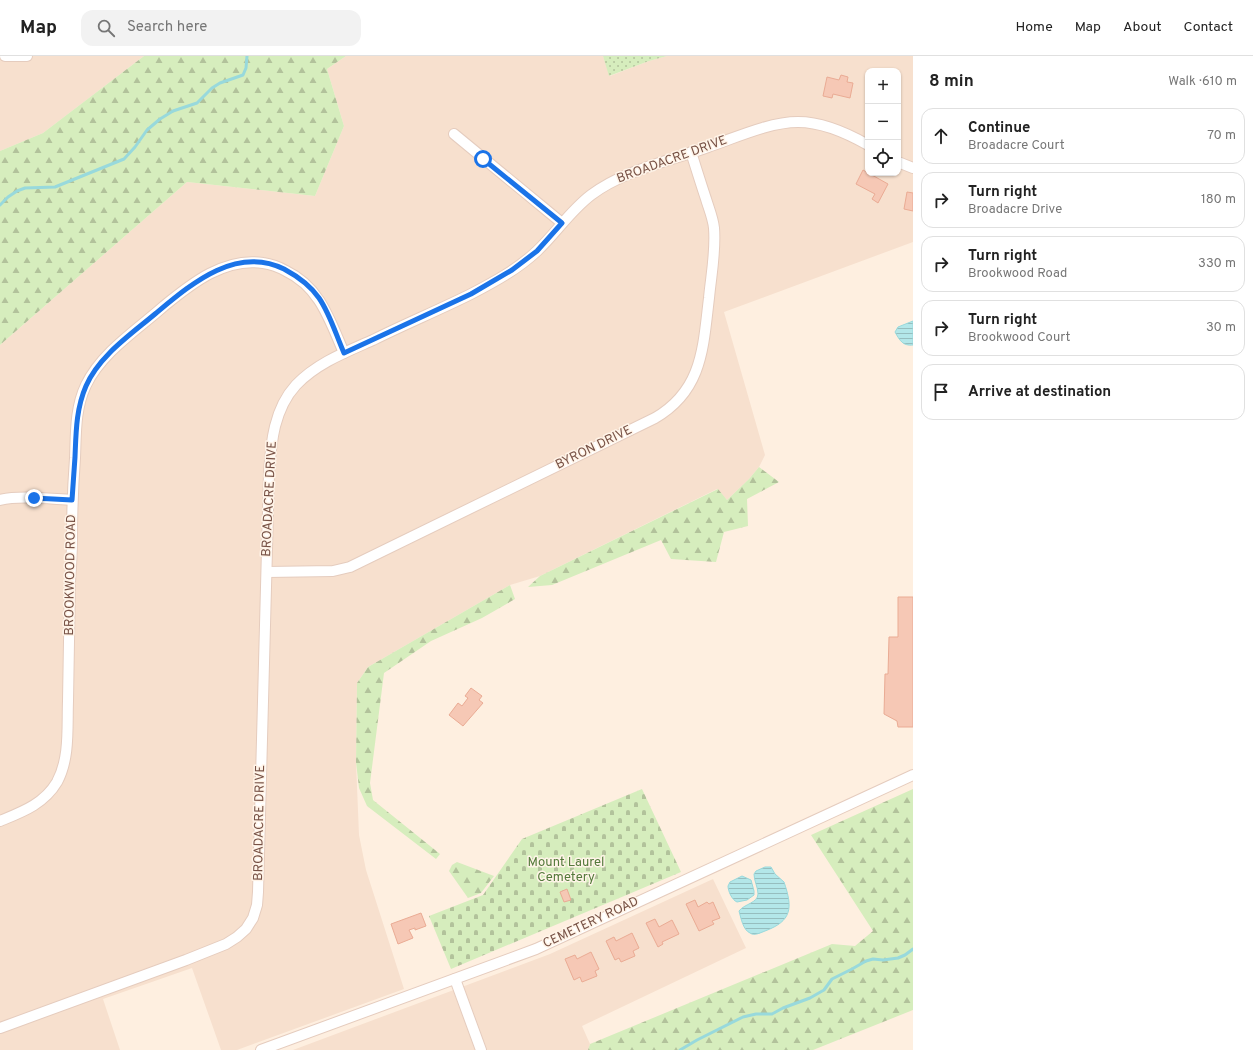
<!DOCTYPE html>
<meta charset="utf-8">
<style>
:root{--surface:#fff;--page:#f2f2f2;--text:#222;--muted:#767676;--line:#e0e0e0}
body{margin:0;font-family:Overpass,sans-serif;background:var(--page);color:var(--text)}
.controls{position:absolute;right:12px;top:12px;display:grid;overflow:hidden;border-radius:8px;box-shadow:0 1px 3px #0004}
.controls button{width:36px;height:36px;display:grid;place-items:center;padding:0;border:0;border-bottom:1px solid var(--line);background:var(--surface);color:var(--text);font:20px sans-serif}
.stop{position:absolute;width:12px;height:12px;margin:-9px;border:3px solid #1a73e8;border-radius:50%;background:#fff}
.stop.end{background:#1a73e8;border-color:#fff;box-shadow:0 1px 4px #0008}
.list{margin:0;padding:0;list-style:none}
h2{display:flex;justify-content:space-between;align-items:center;height:52px;margin:0;padding:0 16px;font-size:17px}
h2 small{font-size:13px;font-weight:400;color:var(--muted)}
.list li{display:grid;grid-template-columns:26px 1fr auto;gap:12px;align-items:center;box-sizing:border-box;height:56px;margin:0 8px 8px;padding:0 8px;border:1px solid var(--line);border-radius:12px}
.list b{display:block;font-size:15px;white-space:nowrap}
.list p{margin:0;font-size:13px;white-space:nowrap;color:var(--muted)}
.list em{font-size:13px;font-style:normal;color:var(--muted)}
.icon{flex:none;width:22px;height:22px;fill:none;stroke:currentColor;stroke-width:2;stroke-linecap:round;stroke-linejoin:round}
.map{position:relative;flex:none;width:913px;height:994px;overflow:hidden}
header{display:flex;align-items:center;gap:24px;box-sizing:border-box;height:56px;padding:0 20px;background:var(--surface);border-bottom:1px solid var(--line)}
header strong{font-size:19px}
nav{display:flex;gap:22px;margin-inline-start:auto;font-size:14px}
.search{width:280px;height:36px;background:var(--page);display:flex;align-items:center;gap:10px;box-sizing:border-box;padding:0 14px;border-radius:12px;color:var(--muted);font-size:15px}
main{display:flex}
aside{flex:1;background:var(--surface)}
.map>svg:first-child{display:block}
.residential{fill:#f7e0ce;fill-rule:evenodd}
.grass{fill:url(#grass-dots)}
.forest{fill:url(#forest-firs)}
.cemetery{fill:url(#cemetery-stones)}
.water{fill:url(#water-rules);stroke:#98d9dc}
.lines{fill:none;stroke-linecap:round;stroke-linejoin:round}
.stream{stroke:#98d9dc;stroke-width:3}
.building{fill:#f6c8b5;stroke:#eaab94}
.street-casing{stroke:#e5ccbe;stroke-width:12}
.street{stroke:#fff;stroke-width:10}
.route{stroke:#1a73e8;stroke-width:5}
.labels{text-anchor:middle;dominant-baseline:central;stroke-width:3;stroke-linejoin:round;paint-order:stroke}
.street-label{font-size:13px;fill:#775145;stroke:#fff4e8}
.park-label{font-size:13px;fill:#53793a;stroke:#fff4e8}
</style>
<header>
<strong>Map</strong>
<div class="search"><svg class="icon" aria-label="search" viewBox="0 0 24 24"><circle cx="10" cy="10" r="6"/><path d="M15 15l6 6"/></svg>Search here</div>
<nav><a>Home</a><a>Map</a><a>About</a><a>Contact</a></nav>
</header>
<main>
<div class="map">
<svg width="913" height="994" viewBox="0 0 913 994">
<defs>
<pattern id="grass-dots" width="8" height="8" patternUnits="userSpaceOnUse"><rect width="8" height="8" fill="#d6edbd"/><path d="M2 2h.1M6 6h.1" fill="none" stroke="#b2c29b" stroke-width="1.8" stroke-linecap="round"/></pattern>
<pattern id="forest-firs" width="22" height="20" patternUnits="userSpaceOnUse"><rect width="22" height="20" fill="#d6edbd"/><path d="M5 1l3.5 6h-7zM16 11l3.5 6h-7z" fill="#b2c29b"/></pattern>
<pattern id="cemetery-stones" width="16" height="16" patternUnits="userSpaceOnUse"><rect width="16" height="16" fill="#d6edbd"/><path d="M2 7V4a2 2 0 0 1 4 0v3zM10 15v-3a2 2 0 0 1 4 0v3z" fill="#b2c29b"/></pattern>
<pattern id="water-rules" width="6" height="5" patternUnits="userSpaceOnUse"><rect width="6" height="5" fill="#b3e7e9"/><path d="M0 2.5h6" fill="none" stroke="#96bebf"/></pattern>
</defs>
<rect width="100%" height="100%" fill="#feefe0"/>
<g class="residential">
<path d="M0,0h144l-101,77 -43,18z"/>
<path d="M346,0h257l7,20 39,-15 18,-5h246v186l-189,70 41,143 -6,12 -10,12 -22,21 -10,-11 -177,87 -30,9 -142,82 -11,16 -1,79 3,73 7,35 38,119 -167,61h-16l-29,-82 -89,31 17,51h-120v-705l187,-163 128,14 29,-70 -17,-57zM868,15h30v102h-30z"/>
<path d="M713,823l33,69 -164,78 8,18 -2,6h-295l257,-96z"/>
</g>
<path class="grass" d="M603,0h64l-18,5 -40,15z"/>
<g class="forest">
<path d="M144,0h202l-19,13 17,57 -29,70 -128,-14 -187,163v-194l43,-18z"/>
<path d="M759,411l20,15 -32,17 1,27 -24,6 -8,30 -45,-3 -10,-19 -109,45 -24,2 12,-11 178,-87 9,11 22,-21z"/>
<path d="M510,529l5,14 -33,19 -51,23 -47,32 -14,110 3,17 67,54 -4,5 -69,-53 -8,-18 -3,-26 1,-79 11,-16z"/>
<path d="M913,733v221l-100,40h-225l2,-6 242,-100 23,2 18,-15 -62,-96z"/>
<path d="M457,806l37,14 -13,17 -13,5 -19,-27 3,-6z"/>
</g>
<path class="cemetery" d="M642,733l39,83 -230,97 -22,-53 54,-21 39,-56z"/>
<g class="water">
<path d="M913,265v24c-10,1 -13,-4 -18,-13l3,-5z"/>
<path d="M765,811h6l4,7 9,8c9,26 8,39 -19,49 -5,2 -11,5 -15,2 -7,-3 -9,-15 -11,-22 5,-7 19,-8 19,-17 0,-7 -4,-13 -4,-20l2,-3z"/>
<path d="M742,820l9,4 3,11v4l-7,5 -10,2c-5,-2 -9,-11 -9,-16l2,-4z"/>
</g>
<g class="lines">
<g class="stream">
<path d="M0,149l8,-8 9,-6 8,-3 30,-1 69,-28 11,-12 12,-17 13,-11 13,-8 24,-8 15,-15 8,-5 23,-8 3,-7 1,-12"/>
<path d="M680,994l17,-10 46,-23 13,-3h16l11,-6 27,-10 14,-8 8,-11 20,-10 14,-8 7,-2 10,1 15,-2 7,-3 8,-6"/>
</g>
</g>
<g class="building">
<path d="M841,19l7,2 -1,5 6,1 -3,15 -17,-4 -1,4 -9,-2 4,-19 12,3z"/>
<path d="M863,114l25,14 -10,19 -6,-4 3,-5 -19,-10z"/>
<path d="M907,136l6,1v18l-9,-2z"/>
<path d="M898,541h15v130h-15l-1,-6 -13,-7 1,-40h3l1,-37h9z"/>
<path d="M471,632l11,8 -3,4 4,3 -20,23 -14,-11 9,-12 4,3 6,-8 -3,-2z"/>
<path d="M567,833l4,11 -7,2 -4,-10z"/>
<path d="M695,844l3,7 9,-5 2,2 4,-2 7,16 -8,3 2,3 -15,7 -13,-27z"/>
<path d="M421,857l5,13 -11,4v-2l-6,2 4,8 -15,6 -7,-20z"/>
<path d="M655,863l4,8 13,-7 7,14 -17,8 1,2 -5,3 -12,-24z"/>
<path d="M632,877l7,15 -6,3 2,5 -14,6 -2,-4 -4,2 -9,-19 8,-4 2,4z"/>
<path d="M591,896l8,17 -4,2 2,5 -15,6 -2,-5 -6,3 -9,-21 10,-4 2,4z"/>
</g>
<g class="lines">
<g class="street-casing">
<g id="street">
<path d="M5,0h22"/>
<path d="M454,78l108,89"/>
<path d="M898,106l15,6"/>
<path d="M0,444c20,-5 51,-1 72,0"/>
<path d="M267,516l66,-1 17,-4 305,-149c48,-28 48,-71 54,-120 2,-22 7,-46 5,-70 -1,-10 -5,-19 -8,-29 -5,-15 -10,-31 -15,-47"/>
<path d="M0,765c22,-9 44,-17 57,-39 13,-24 10,-54 11,-81 1,-40 1,-80 2,-119 1,-14 2,-28 2,-42 0,-27 1,-55 3,-82 1,-25 0,-50 11,-73 16,-33 51,-55 78,-79 28,-23 61,-49 99,-43 8,1 16,4 23,8 34,16 44,50 58,82"/>
<path d="M455,923l26,71"/>
<path d="M0,972l186,-68 40,-16 11,-7 9,-8 7,-11 4,-13 1,-13 11,-419c2,-31 5,-64 27,-88 21,-22 50,-33 77,-45 32,-16 66,-30 98,-46 23,-12 47,-25 66,-43 19,-18 33,-40 54,-56 33,-25 79,-34 117,-48 27,-9 61,-25 90,-25 25,0 49,11 70,23"/>
<path d="M261,994l275,-101 377,-174"/>
</g>
</g>
<use href="#street" class="street"/>
</g>
<g class="lines">
<path class="route" d="M34,442l38,2c1,-14 2,-29 3,-43 1,-24 1,-48 11,-71 13,-30 44,-51 69,-72 35,-29 80,-69 129,-45 13,7 26,16 35,29 11,16 17,37 25,55l127,-59 41,-24 25,-19 25,-28 -79,-64"/>
</g>
<g class="labels">
<g class="street-label">
<text transform="translate(672 104) rotate(-20)">BROADACRE DRIVE</text>
<text transform="translate(594 392) rotate(-26)">BYRON DRIVE</text>
<text transform="translate(270 443) rotate(-87)">BROADACRE DRIVE</text>
<text transform="translate(71 519) rotate(-89)">BROOKWOOD ROAD</text>
<text transform="translate(260 767) rotate(-89)">BROADACRE DRIVE</text>
<text transform="translate(591 867) rotate(-25)">CEMETERY ROAD</text>
</g>
<g class="park-label">
<text x="566" y="807">Mount Laurel<tspan x="566" dy="15">Cemetery</tspan></text>
</g>
</g>
</svg>
<div class="controls">
<button>+</button>
<button>−</button>
<button><svg class="icon" aria-label="locate" viewBox="0 0 24 24"><circle cx="12" cy="12" r="6"/><path d="M12 2v4M12 18v4M2 12h4M18 12h4"/></svg></button>
</div>
<div class="stop" style="left:483px;top:103px"></div>
<div class="stop end" style="left:34px;top:442px"></div>
</div>
<aside>
<h2>8 min<small>Walk · 610 m</small></h2>
<ul class="list">
<li><svg class="icon" aria-label="ahead" viewBox="0 0 24 24"><path d="M12 20V5M6 11l6-6 6 6"/></svg><div><b>Continue</b><p>Broadacre Court</p></div><em>70 m</em></li>
<li><svg class="icon" aria-label="right" viewBox="0 0 24 24"><path d="M7 20v-9h11M14 6l5 5-5 5"/></svg><div><b>Turn right</b><p>Broadacre Drive</p></div><em>180 m</em></li>
<li><svg class="icon" aria-label="right" viewBox="0 0 24 24"><path d="M7 20v-9h11M14 6l5 5-5 5"/></svg><div><b>Turn right</b><p>Brookwood Road</p></div><em>330 m</em></li>
<li><svg class="icon" aria-label="right" viewBox="0 0 24 24"><path d="M7 20v-9h11M14 6l5 5-5 5"/></svg><div><b>Turn right</b><p>Brookwood Court</p></div><em>30 m</em></li>
<li><svg class="icon" aria-label="arrive" viewBox="0 0 24 24"><path d="M6 21V4h12l-3 4 3 4H6"/></svg><div><b>Arrive at destination</b></div></li>
</ul>
</aside>
</main>
